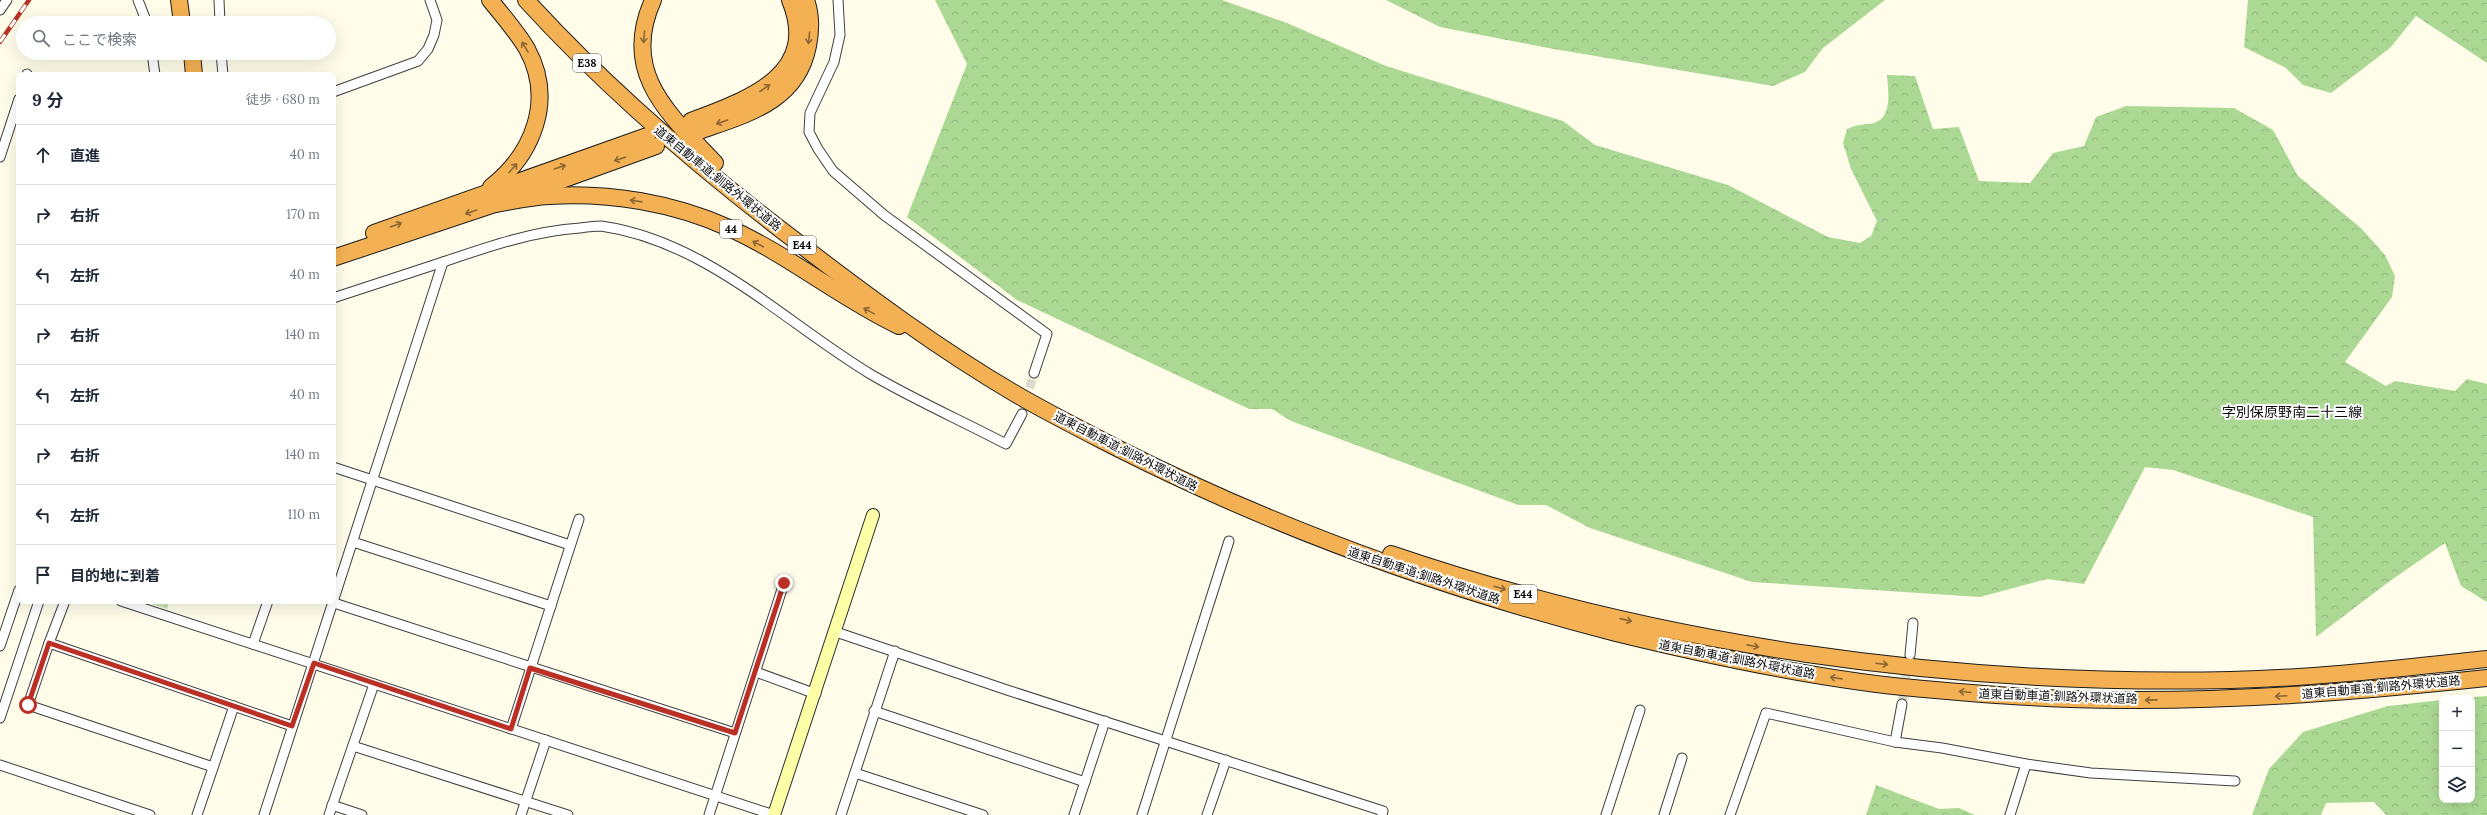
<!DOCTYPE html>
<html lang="ja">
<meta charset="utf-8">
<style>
:root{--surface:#fff;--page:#f6f6f7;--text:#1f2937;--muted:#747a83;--line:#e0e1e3}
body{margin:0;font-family:Lora,"Noto Sans JP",serif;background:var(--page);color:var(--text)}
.controls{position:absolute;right:12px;bottom:12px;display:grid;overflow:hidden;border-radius:8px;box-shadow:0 4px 16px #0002}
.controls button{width:36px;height:36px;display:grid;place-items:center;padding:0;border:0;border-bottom:1px solid var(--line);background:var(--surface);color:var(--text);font:20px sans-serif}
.stop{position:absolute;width:12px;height:12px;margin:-9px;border:3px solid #ba3025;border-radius:50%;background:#fff}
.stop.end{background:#ba3025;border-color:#fff;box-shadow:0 1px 4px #0008}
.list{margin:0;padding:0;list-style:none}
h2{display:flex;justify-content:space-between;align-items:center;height:52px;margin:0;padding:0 16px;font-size:17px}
h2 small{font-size:13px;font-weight:400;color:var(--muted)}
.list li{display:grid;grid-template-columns:26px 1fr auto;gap:12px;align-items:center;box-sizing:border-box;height:60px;padding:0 16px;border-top:1px solid var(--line)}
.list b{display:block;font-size:15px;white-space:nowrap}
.list em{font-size:13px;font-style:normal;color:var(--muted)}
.icon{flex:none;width:22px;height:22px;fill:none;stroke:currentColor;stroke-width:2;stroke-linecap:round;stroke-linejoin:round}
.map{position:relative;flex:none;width:2487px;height:815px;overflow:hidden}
.search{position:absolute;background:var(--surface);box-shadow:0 4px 16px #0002;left:16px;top:16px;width:320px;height:44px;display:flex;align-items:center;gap:10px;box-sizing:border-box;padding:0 14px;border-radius:22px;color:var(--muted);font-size:15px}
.panel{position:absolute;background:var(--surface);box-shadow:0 4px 16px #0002;left:16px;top:72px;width:320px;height:532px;border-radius:8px}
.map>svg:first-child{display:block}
.forest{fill:url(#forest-crowns)}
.park{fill:url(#park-dots)}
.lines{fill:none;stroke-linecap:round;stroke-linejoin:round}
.street-tunnel{stroke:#dbd9c9;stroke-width:9;stroke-dasharray:9 4.5;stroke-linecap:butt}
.street-casing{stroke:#3f3f3f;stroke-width:11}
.secondary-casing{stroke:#2e2e2e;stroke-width:14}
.highway-casing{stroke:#1d1d1d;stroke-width:18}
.street{stroke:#fff;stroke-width:9}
.secondary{stroke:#fdffa6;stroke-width:12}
.highway{stroke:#f4b153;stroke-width:16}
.rail-casing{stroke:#ba3025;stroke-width:4.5}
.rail{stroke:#fff;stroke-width:3;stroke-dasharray:9;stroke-linecap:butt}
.oneway{stroke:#8c6733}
.route{stroke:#ba3025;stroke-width:5}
.labels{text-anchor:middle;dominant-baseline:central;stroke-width:4;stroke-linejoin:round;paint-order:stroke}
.shield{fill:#fff;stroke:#555;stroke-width:1}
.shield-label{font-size:11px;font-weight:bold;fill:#0c0c0c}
.street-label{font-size:12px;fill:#0c0c0c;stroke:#fff}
.quarter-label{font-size:14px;fill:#0c0c0c;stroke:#fff}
</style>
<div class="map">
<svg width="2487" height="815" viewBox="0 0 2487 815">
<defs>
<pattern id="forest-crowns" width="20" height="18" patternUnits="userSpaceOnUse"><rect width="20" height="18" fill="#abd994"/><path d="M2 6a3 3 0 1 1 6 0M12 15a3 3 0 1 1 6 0" fill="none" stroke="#92b97e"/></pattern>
<pattern id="park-dots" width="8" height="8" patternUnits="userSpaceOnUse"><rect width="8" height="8" fill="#c9e8b5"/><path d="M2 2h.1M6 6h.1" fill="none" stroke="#abc69a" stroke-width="1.8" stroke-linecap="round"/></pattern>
</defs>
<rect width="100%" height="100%" fill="#fffdea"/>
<g class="forest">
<path d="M935,0h287l65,23 99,43 177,55 32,24 133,40 100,52 32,6 11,-7 6,-15 -26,-52 -8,-26 4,-14c10,-5 17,-4 27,-6 19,-5 14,-34 13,-48l28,1 18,53 26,-2 20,54 51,2 23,-30 31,-7 12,-29 30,-11 108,2 39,22 25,46 63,52 24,27 10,21 -3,21 -47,65 41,24 9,-5 60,10 12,-12 20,5v218l-26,-16 -16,-43 -55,38 -74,56 -3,-120 -140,-47 -28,-3 -61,117 -37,-5 -67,18 -228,-15 -162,-54 -44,-23h-28l-227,-84 -19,-12h-23l-232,-109 -110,-83 60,-153z"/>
<path d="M1386,0h499l-62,48 -18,24 -32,14 -225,-38 -108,-21z"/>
<path d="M2248,0h239v63l-71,-47 -26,32 -59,45 -28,-8 -17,-17 -42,-21z"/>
<path d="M2487,696v119h-101l-12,-13 -48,1 -5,12h-69l17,-46 34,-37 85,-26 54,-6v100h30v-102h-8z"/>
<path d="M1876,785l63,24 20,-1 16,7h-109z"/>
</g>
<path class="park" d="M143,601h26l-2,8z"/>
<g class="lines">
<g class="street-tunnel">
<path d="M1022,414l12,-41"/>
<path d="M1902,704l6,-42"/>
</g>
<g class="street-casing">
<g id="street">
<path d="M138,0l9,23"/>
<path d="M219,0l1,23"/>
<path d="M838,0l2,35 -6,27 -24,51 -1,19 9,17 15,22 51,44 163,119 -13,39"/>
<path d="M0,10l7,-10"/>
<path d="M152,53l3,22"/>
<path d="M221,53l2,22"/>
<path d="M27,75v-1"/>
<path d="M333,92l85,-31 10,-12 6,-14 3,-15 -7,-20"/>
<path d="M0,157l19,-58"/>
<path d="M333,298l110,-36"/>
<path d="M333,467l237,78"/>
<path d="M353,542l198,64"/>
<path d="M121,601l653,214"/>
<path d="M334,603l401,130"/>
<path d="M836,632l171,58 376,121 -1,4"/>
<path d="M49,643l16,-42"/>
<path d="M253,644l15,-43"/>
<path d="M0,646l19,-56"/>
<path d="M1910,655l3,-32"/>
<path d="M756,672l60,22"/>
<path d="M874,711l211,71"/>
<path d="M0,718l39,-117"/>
<path d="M511,729l68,-210"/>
<path d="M1895,742l7,-38"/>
<path d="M353,746l215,69"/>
<path d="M0,765l150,50"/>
<path d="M213,767l-185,-62 21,-62 243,83"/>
<path d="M855,773l128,42"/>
<path d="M332,805l30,10"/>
<path d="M197,815l37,-109"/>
<path d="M264,815l179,-553c44,-15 90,-31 137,-34 7,-1 15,-2 21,-2 106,15 184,97 271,149 43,25 90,46 134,69l16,-30"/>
<path d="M329,815l45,-131"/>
<path d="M521,815l25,-75"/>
<path d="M709,815l75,-232"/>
<path d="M841,815l54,-164"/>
<path d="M1074,815l31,-94"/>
<path d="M1142,815l87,-274"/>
<path d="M1207,815l19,-55"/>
<path d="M1606,815l34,-105"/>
<path d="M1664,815l18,-57"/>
<path d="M1730,815l36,-102 129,29 47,6 84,16 65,9 144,8"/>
<path d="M2010,815l16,-51"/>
</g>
</g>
<g class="secondary-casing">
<path id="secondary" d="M774,815l99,-300"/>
</g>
<g class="highway-casing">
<g id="highway">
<path d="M179,0l3,23"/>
<path d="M490,0c13,16 27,32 37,49 28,51 6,105 -36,138"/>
<path d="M526,0c83,91 177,171 275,245 68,52 138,104 213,148 34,20 70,38 105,56 159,80 325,140 497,184 94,23 191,44 287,54 72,7 144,13 217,13 123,1 245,-9 367,-22"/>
<path d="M653,0c-33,73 16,114 62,163"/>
<path d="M192,53l2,22"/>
<path d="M691,121c55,-21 130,-45 99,-121"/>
<path d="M699,131c48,-17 98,-29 109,-85 3,-15 3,-32 -2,-46"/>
<path d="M495,204c18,-3 36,-7 54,-8 60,-4 125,7 180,32 60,27 111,70 170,98"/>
<path d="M374,233l273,-97"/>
<path d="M333,258l162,-54 161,-58"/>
<path d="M1391,554c270,92 556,132 840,126 86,-2 171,-12 256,-21"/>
</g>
</g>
<use href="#street" class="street"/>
<use href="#secondary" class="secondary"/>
<use href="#highway" class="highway"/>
<g class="rail-casing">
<path id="rail" d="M0,42l29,-42"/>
</g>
<use href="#rail" class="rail"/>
</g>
<defs><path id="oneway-shaft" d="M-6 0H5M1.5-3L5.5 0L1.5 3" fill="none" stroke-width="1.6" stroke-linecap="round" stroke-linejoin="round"/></defs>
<g class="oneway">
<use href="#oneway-shaft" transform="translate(644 37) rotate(95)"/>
<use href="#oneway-shaft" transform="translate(809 38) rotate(96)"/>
<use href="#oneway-shaft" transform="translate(525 47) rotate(-121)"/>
<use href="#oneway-shaft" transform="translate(765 88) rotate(-35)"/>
<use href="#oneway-shaft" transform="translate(722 122) rotate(161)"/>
<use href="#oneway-shaft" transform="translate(620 159) rotate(161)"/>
<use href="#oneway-shaft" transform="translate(560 167) rotate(-19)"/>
<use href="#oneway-shaft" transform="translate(513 168) rotate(-48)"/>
<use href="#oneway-shaft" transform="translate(636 201) rotate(-172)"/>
<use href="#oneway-shaft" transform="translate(471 212) rotate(161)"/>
<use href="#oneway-shaft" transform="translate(396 225) rotate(-20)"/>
<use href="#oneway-shaft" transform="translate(758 244) rotate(-152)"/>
<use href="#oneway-shaft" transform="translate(869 311) rotate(-151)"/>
<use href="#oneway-shaft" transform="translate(1500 588) rotate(16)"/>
<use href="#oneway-shaft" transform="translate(1626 620) rotate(13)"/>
<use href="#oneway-shaft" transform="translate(1753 646) rotate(11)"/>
<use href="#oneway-shaft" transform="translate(1882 664) rotate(7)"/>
<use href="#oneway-shaft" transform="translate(1836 678) rotate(-172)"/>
<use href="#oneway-shaft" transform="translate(1965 692) rotate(-175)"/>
<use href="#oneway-shaft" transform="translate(2281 696) rotate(177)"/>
<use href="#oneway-shaft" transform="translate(2151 700) rotate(179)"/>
</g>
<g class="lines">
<path class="route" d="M28,705l21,-62 243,83 22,-63 197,66 19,-61 205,65 49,-150"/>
</g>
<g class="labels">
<g class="shield">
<rect x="573" y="54" width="28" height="18" rx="3"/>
<rect x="720" y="220" width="22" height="18" rx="3"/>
<rect x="788" y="236" width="28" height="18" rx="3"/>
<rect x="1509" y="585" width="28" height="18" rx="3"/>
</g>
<g class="shield-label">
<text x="587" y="63">E38</text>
<text x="731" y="229">44</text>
<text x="802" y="245">E44</text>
<text x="1523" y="594">E44</text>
</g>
<g class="street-label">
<text transform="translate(718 178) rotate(39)">道東自動車道;釧路外環状道路</text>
<text transform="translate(1126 451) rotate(27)">道東自動車道;釧路外環状道路</text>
<text transform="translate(1424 575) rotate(18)">道東自動車道;釧路外環状道路</text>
<text transform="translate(1737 659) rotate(11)">道東自動車道;釧路外環状道路</text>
<text transform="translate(2381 687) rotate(-5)">道東自動車道;釧路外環状道路</text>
<text transform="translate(2058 696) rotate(2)">道東自動車道;釧路外環状道路</text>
</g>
<g class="quarter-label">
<text x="2292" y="412">字別保原野南二十三線</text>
</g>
</g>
</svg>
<div class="controls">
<button>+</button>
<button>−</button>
<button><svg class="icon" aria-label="layers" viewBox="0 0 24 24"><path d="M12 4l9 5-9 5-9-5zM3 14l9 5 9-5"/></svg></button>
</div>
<div class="stop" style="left:28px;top:705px"></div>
<div class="stop end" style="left:784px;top:583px"></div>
<div class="search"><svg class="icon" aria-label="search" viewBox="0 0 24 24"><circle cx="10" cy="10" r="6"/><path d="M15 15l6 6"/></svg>ここで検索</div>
<section class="panel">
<h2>9 分<small>徒歩 · 680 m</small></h2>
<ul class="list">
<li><svg class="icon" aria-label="ahead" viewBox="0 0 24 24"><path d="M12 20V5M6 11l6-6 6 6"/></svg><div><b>直進</b></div><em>40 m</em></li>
<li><svg class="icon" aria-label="right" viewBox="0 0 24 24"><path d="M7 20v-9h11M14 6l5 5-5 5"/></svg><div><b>右折</b></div><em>170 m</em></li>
<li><svg class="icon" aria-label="left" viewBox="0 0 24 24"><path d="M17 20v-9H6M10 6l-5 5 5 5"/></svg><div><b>左折</b></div><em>40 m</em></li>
<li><svg class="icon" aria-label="right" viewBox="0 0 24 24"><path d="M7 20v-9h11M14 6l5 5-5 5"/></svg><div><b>右折</b></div><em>140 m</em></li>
<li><svg class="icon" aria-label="left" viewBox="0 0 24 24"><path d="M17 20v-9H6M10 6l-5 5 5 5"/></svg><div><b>左折</b></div><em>40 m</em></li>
<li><svg class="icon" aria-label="right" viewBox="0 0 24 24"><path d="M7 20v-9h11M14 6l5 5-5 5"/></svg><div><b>右折</b></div><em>140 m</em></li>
<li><svg class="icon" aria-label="left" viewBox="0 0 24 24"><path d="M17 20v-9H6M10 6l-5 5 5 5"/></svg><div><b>左折</b></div><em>110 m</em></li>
<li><svg class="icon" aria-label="arrive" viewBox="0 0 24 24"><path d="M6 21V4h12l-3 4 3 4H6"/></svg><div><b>目的地に到着</b></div></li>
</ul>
</section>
</div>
